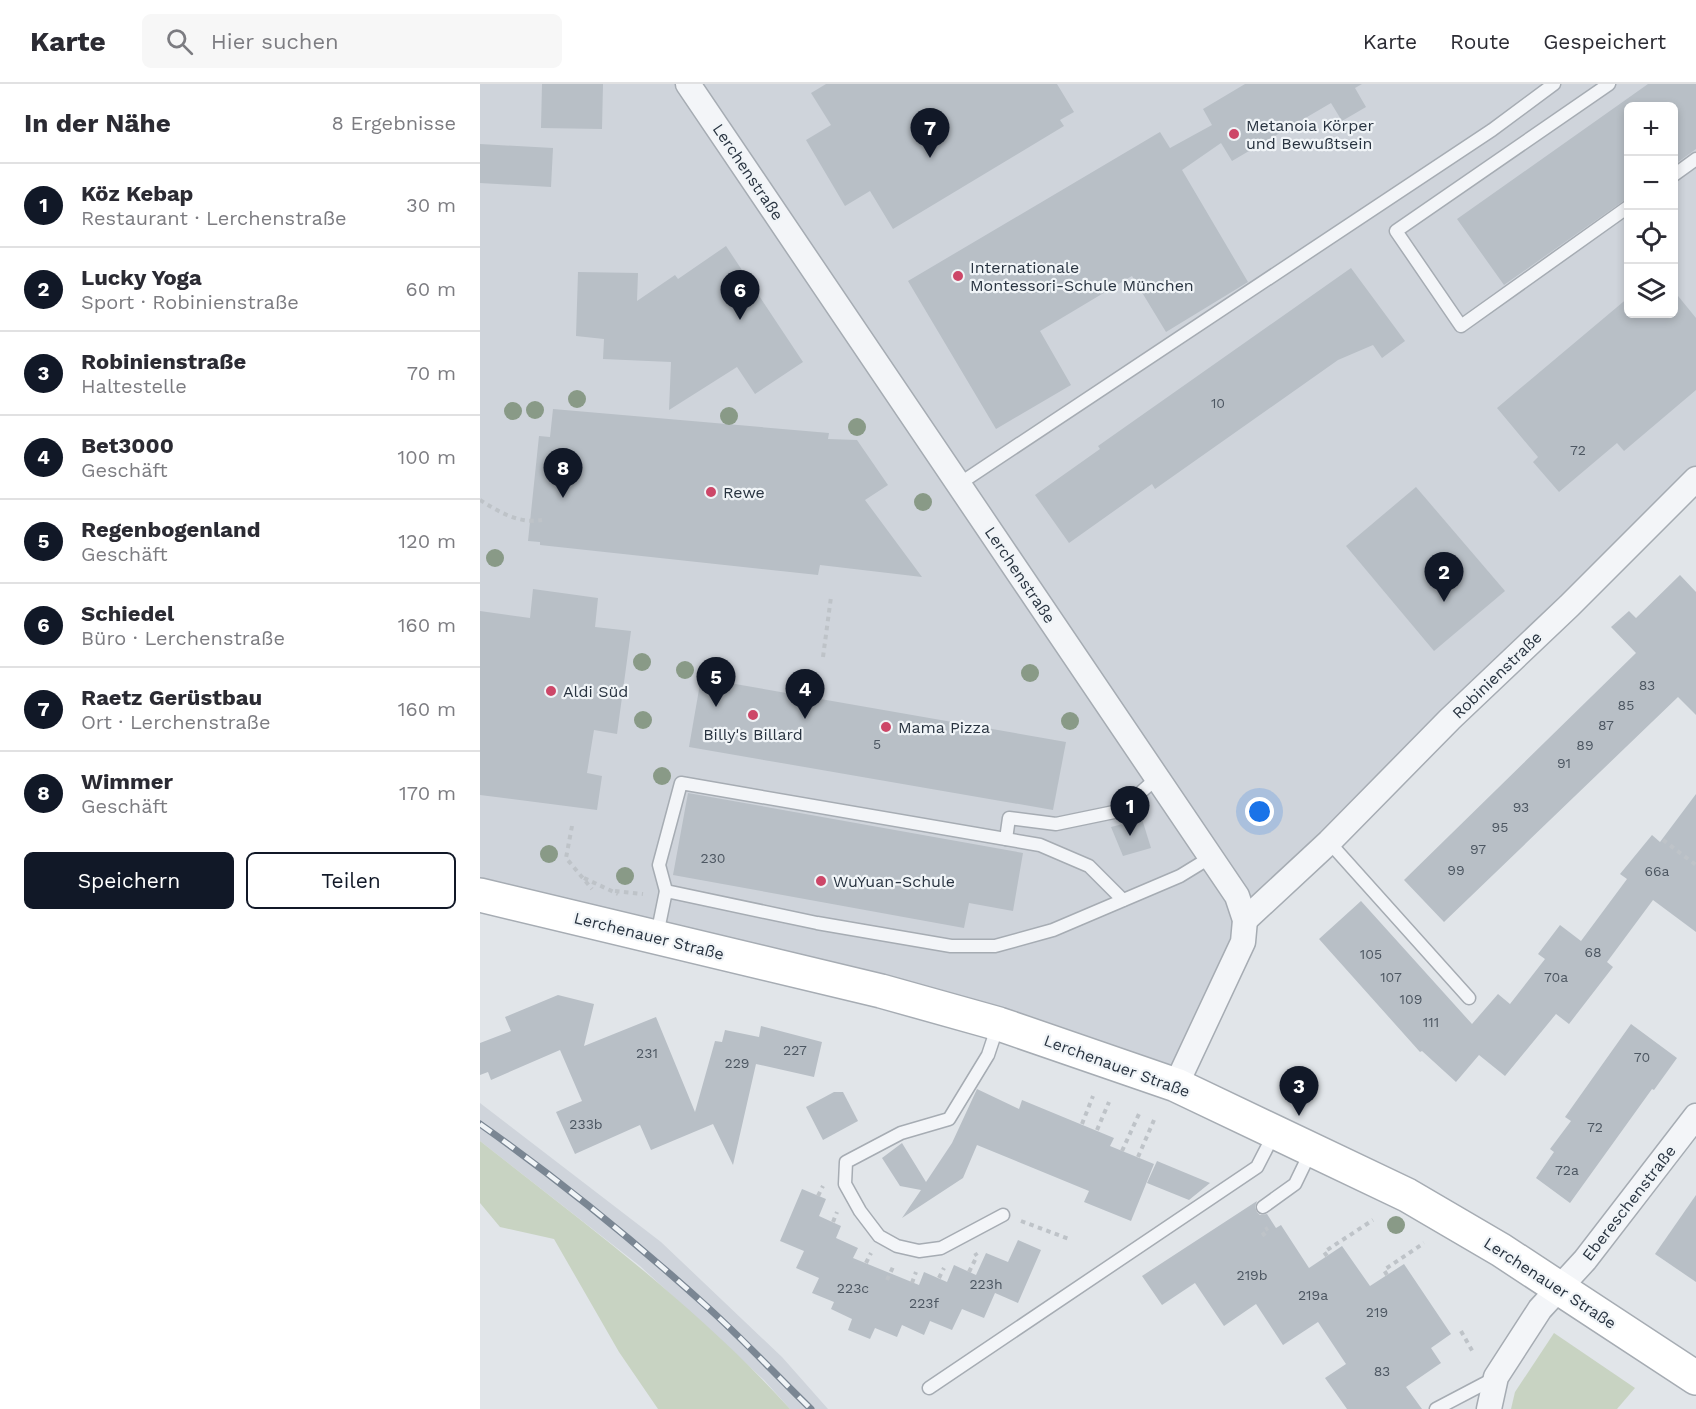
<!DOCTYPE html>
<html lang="de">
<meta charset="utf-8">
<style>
:root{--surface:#fff;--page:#f7f7f7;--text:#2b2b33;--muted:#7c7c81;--line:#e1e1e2;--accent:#111827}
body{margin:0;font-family:"Work Sans",sans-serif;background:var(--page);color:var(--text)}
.controls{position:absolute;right:18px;top:18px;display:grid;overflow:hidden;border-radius:9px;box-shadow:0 3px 9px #0003}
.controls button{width:54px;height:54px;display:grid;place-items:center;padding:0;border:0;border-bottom:2px solid var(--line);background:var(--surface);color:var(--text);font:30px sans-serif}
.you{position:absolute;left:780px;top:728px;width:21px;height:21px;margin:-15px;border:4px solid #fff;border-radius:50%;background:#1a73e8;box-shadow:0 0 0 9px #1a73e833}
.badge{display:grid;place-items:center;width:39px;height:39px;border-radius:50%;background:var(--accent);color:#fff;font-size:20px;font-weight:700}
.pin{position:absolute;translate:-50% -50px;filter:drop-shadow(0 2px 3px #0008)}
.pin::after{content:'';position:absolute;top:32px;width:21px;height:18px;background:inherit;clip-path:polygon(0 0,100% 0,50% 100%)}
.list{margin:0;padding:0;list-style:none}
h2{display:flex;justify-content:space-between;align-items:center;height:78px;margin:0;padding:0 24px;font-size:26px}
h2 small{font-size:20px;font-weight:400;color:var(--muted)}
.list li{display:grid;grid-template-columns:39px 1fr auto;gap:18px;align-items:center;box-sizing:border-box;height:84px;padding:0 24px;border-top:2px solid var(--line)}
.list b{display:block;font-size:22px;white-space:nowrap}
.list p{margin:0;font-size:20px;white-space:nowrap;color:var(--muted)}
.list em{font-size:20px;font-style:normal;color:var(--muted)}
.actions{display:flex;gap:12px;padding:18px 24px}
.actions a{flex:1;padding:14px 0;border:2px solid var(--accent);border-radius:9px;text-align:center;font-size:21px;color:var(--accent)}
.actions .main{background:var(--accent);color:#fff}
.icon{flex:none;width:33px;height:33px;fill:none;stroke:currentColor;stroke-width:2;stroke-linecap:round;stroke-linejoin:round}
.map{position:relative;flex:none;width:1216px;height:1325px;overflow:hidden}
header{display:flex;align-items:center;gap:36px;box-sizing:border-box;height:84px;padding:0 30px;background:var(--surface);border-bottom:2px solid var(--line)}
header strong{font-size:28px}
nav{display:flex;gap:33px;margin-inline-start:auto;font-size:21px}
.search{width:420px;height:54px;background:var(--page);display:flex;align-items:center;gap:15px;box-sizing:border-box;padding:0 21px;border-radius:9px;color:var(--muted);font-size:22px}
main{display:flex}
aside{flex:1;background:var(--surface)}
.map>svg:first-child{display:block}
.built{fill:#cfd4db;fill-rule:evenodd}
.green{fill:#c8d3c2}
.building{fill:#b8bfc6}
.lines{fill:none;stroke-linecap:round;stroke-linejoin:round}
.lane-casing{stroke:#a6acb3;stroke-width:15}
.street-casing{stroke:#a6acb3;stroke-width:27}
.secondary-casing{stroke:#a6acb3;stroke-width:36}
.path{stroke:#bec3c8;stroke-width:4;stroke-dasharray:4.5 4.5;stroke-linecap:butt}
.lane{stroke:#f3f5f8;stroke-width:12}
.street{stroke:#f3f5f8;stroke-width:24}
.secondary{stroke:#fff;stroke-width:33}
.rail-casing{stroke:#7a8693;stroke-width:7}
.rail{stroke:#f0f4f7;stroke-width:4.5;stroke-dasharray:14;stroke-linecap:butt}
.tree{fill:#899a87}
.poi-dot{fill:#cd4768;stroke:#f0f4f7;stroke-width:2}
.labels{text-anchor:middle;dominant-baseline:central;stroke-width:4.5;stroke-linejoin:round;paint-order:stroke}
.number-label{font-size:14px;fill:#4d5762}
.poi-label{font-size:16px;fill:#293441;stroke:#f0f4f7;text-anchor:start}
.street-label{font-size:16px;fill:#293441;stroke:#f0f4f7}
</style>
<header>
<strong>Karte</strong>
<div class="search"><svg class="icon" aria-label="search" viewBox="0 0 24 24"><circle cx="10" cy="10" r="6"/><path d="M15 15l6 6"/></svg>Hier suchen</div>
<nav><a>Karte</a><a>Route</a><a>Gespeichert</a></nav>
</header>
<main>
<aside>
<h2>In der Nähe<small>8 Ergebnisse</small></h2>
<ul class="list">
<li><span class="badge">1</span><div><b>Köz Kebap</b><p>Restaurant · Lerchenstraße</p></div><em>30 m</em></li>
<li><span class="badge">2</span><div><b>Lucky Yoga</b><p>Sport · Robinienstraße</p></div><em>60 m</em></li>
<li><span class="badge">3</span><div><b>Robinienstraße</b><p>Haltestelle</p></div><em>70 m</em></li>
<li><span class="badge">4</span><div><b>Bet3000</b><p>Geschäft</p></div><em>100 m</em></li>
<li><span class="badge">5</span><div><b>Regenbogenland</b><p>Geschäft</p></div><em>120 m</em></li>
<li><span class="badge">6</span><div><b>Schiedel</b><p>Büro · Lerchenstraße</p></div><em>160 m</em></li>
<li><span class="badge">7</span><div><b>Raetz Gerüstbau</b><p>Ort · Lerchenstraße</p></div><em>160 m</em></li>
<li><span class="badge">8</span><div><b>Wimmer</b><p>Geschäft</p></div><em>170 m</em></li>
</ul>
<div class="actions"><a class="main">Speichern</a><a>Teilen</a></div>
</aside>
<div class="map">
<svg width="1216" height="1325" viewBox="0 0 1216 1325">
<rect width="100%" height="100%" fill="#e1e5e9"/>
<g class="built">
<path d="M0,0h1216v394l-441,431 -84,178 -691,-197zM1148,22h46v208h-46z"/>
<path d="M0,1019l181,139 121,115 46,52h-38l-26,-29 -124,-114 -160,-125z"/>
</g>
<g class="green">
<path d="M0,1057c107,84 218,166 310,268h-132l-39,-57 -65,-113 -54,-12 -20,-24z"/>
<path d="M1074,1249l81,55 -18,21h-106l4,-17z"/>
</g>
<g class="building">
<path d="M62,0h61l-1,45 -61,-1z"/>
<path d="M346,0h231l17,28 -14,8 4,6 -171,103 -23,-38 -25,15 -39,-66 25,-15 -20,-32z"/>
<path d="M765,0h117l-7,4 11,19 -24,14 -11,-18 -99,58 -11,-18 -39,27 66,112 -82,50 -34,-56 -92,55 31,54 -75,44 -88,-148 252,-149 10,16 42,-23 -9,-16z"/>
<path d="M1168,0h48v65l-22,16v-59h-45v91l-125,88 -47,-66z"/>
<path d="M0,60l73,4 -2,39 -71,-4z"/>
<path d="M246,162l77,116 -48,32 -18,-27 -68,43 2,-48 -68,-3 1,-20 -28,-3 2,-64 60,1 -1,28 38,-26 3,4z"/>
<path d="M871,184l54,73 -23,17 -9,-13 -35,15 -183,129 -3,-5 -83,59 -34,-48 65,-46 -2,-3z"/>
<path d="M1194,207l22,27v72l-72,61 -7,-8 -58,49 -26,-30 5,-5 -41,-49 132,-111v17h45z"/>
<path d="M73,325l276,24 -1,6 29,1 31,45 -23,15 57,77 -102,-12 -2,10 -278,-30v-3l-12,-1 11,-105 11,1z"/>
<path d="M936,403l89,104 -71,60 -88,-105z"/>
<path d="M1200,491l16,17v123l-18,-18 -234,225 -40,-42 232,-227 -25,-26 18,-16 7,7z"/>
<path d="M53,505l65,9 -3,29 36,4 -14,103 -23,-4 -7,43 15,3 -5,34 -117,-15v-184l50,7z"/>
<path d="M221,594l365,64 -13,68 -364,-63z"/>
<path d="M208,709l335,60 -10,58 -44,-8 -5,25 -291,-53z"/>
<path d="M1216,710v138l-43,-32 -46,62 6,5 -44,57 -13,-10 -51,62 -26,-21 -23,27 -34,-31 -2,1 -101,-113 42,-38 111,123 26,-30 12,10 35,-45 -7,-5 22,-29 21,16 46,-62 -7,-5 32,-39 8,7z"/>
<path d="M662,735l9,29 -28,8 -12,-29z"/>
<path d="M78,911l36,9 -10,42 72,-29 39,95 20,-71 7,1 3,-12 34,7 2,-11 61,16 -8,35 -58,-13 -23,101 -20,-41 -62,26 -11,-25 -65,29 -19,-42 26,-11 -22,-51 -69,30 -3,-8 -8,3v-32l31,-12 -6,-14z"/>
<path d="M1151,940l46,34 -23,32 -2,-1 -82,114 -34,-25 18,-26 -4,-3 21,-28 -6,-4z"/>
<path d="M497,1005l42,20 3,-9 92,38 -4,8 44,18 -23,57 -47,-19 5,-11 -112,-46 -14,33 -61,40 19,-28 -21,-4 -18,-28 20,-15 24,39 26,-39z"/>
<path d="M354,1008h9l15,29 -35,19 -17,-33z"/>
<path d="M677,1077l53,22 -21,17 -42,-17z"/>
<path d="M322,1105l24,10 -7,17 22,10 -5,12 22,10 -5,10 66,27 5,-13 23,10 7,-17 22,10 10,-22 22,9 10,-22 23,10 -23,53 -23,-10 -11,25 -22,-9 -10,21 -22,-9 -6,14 -22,-10 -5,12 -22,-9 -5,11 -22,-9 4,-11 -21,-10 3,-7 -22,-9 7,-15 -23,-10 8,-17 -24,-10z"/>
<path d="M1216,1111v87l-41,-28z"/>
<path d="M777,1117l-2,6 2,5 3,3 7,-1 9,14 5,-3 28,43 33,-22 28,40 34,-22 47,70 -20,14 10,15 -35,24 16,22h-75l-22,-31 21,-14 -28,-42 -35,23 -27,-41 -32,22 -29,-43 -33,22 -20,-29z"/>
</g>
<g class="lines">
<g class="lane-casing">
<g id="lane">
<path d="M1129,0l-213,147 65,95 167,-119"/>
<path d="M1194,91l22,-16"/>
<path d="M479,400l533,-354 62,-46"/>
<path d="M526,755l3,-21 47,6 58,-12 17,-11 27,-24"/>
<path d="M849,758l140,156"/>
<path d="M186,807l-7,-26 22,-82 359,62 49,21 34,34"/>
<path d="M177,851l9,-44 151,32 134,23h44l58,-16 127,-54 31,-19"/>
<path d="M518,941l-10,30 -39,64 -48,14 -55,29 -1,22 15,27 19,25 18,10 22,5 22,-3 62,-33"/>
<path d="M783,1123l32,-23 16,-33"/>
<path d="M449,1304l328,-221 17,-33"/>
<path d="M956,1325l59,-31"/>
</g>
</g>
<g class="street-casing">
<g id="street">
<path d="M208,0l549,812 8,24 -2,22 -67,143"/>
<path d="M765,836l84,-78 121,-123 119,-113 127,-127"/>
<path d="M1009,1325l7,-32 44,-68 45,-49 111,-144"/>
</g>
</g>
<g class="secondary-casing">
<path id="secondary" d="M0,811l401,96 118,33 177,61 231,110 94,55 195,128"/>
</g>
<g class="path">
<path d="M0,416c19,12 39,24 62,20"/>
<path d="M343,573l8,-60"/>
<path d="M92,742l-6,32 26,31"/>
<path d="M1183,756l33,25"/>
<path d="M104,794l34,16"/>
<path d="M135,807l28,3"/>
<path d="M602,1040l11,-28"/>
<path d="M617,1046l12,-28"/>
<path d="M642,1067l17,-37"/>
<path d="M658,1073l16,-37"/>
<path d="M338,1112l5,-10"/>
<path d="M541,1137l48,18"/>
<path d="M353,1138l4,-10"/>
<path d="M785,1152l-3,-4 6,-4"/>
<path d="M847,1172l-3,-4 49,-32"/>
<path d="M386,1179l5,-10"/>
<path d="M489,1188l8,-16 -2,-3"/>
<path d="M907,1191l-3,-5 40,-27"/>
<path d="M459,1194l5,-10"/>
<path d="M407,1196l6,-13"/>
<path d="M432,1199l4,-11"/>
<path d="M981,1247l13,23"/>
</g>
<use href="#lane" class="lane"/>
<use href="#street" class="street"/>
<use href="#secondary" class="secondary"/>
<g class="rail-casing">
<path id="rail" d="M0,1040c78,55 153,116 224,180 37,33 71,70 107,105"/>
</g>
<use href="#rail" class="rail"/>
</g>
<g class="tree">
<circle cx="97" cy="315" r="9"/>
<circle cx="55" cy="326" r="9"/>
<circle cx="33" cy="327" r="9"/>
<circle cx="249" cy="332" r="9"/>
<circle cx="377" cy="343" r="9"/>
<circle cx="443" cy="418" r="9"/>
<circle cx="15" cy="474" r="9"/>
<circle cx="162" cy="578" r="9"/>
<circle cx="205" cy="586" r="9"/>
<circle cx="550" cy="589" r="9"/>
<circle cx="163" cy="636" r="9"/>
<circle cx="590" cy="637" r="9"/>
<circle cx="182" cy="692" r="9"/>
<circle cx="69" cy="770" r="9"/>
<circle cx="145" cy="792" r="9"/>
<circle cx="916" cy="1141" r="9"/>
</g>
<g class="poi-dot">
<circle cx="754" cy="50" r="6"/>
<circle cx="478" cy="192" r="6"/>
<circle cx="231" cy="408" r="6"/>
<circle cx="71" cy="607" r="6"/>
<circle cx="273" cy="631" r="6"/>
<circle cx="406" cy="643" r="6"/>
<circle cx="341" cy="797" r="6"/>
</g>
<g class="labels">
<g class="number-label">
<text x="738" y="319">10</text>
<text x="1098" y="366">72</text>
<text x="1167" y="601">83</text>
<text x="1146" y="621">85</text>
<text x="1126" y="641">87</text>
<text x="397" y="660">5</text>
<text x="1105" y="661">89</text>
<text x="1084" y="679">91</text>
<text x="1041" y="723">93</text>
<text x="1020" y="743">95</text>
<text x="998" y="765">97</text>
<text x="233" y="774">230</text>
<text x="976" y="786">99</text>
<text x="1177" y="787">66a</text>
<text x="1113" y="868">68</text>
<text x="891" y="870">105</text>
<text x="911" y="893">107</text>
<text x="1076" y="893">70a</text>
<text x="931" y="915">109</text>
<text x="951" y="938">111</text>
<text x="315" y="966">227</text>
<text x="167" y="969">231</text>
<text x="1162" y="973">70</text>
<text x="257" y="979">229</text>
<text x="106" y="1040">233b</text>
<text x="1115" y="1043">72</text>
<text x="1087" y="1086">72a</text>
<text x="772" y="1191">219b</text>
<text x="506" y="1200">223h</text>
<text x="373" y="1204">223c</text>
<text x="833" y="1211">219a</text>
<text x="444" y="1219">223f</text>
<text x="897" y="1228">219</text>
<text x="902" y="1287">83</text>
</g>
<g class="poi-label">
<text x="766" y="41">Metanoia Körper<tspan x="766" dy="18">und Bewußtsein</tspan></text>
<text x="490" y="183">Internationale<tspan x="490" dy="18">Montessori-Schule München</tspan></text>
<text x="243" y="408">Rewe</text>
<text x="83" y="607">Aldi Süd</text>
<text x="418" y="643">Mama Pizza</text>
<text x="273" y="650" text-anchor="middle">Billy's Billard</text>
<text x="353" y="797">WuYuan-Schule</text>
</g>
<g class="street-label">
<text transform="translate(268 88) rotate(56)">Lerchenstraße</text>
<text transform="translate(540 491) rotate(56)">Lerchenstraße</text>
<text transform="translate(1017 591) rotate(-44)">Robinienstraße</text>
<text transform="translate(169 852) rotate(14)">Lerchenauer Straße</text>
<text transform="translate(637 982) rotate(20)">Lerchenauer Straße</text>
<text transform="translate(1149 1119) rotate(-52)">Ebereschenstraße</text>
<text transform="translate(1070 1199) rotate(33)">Lerchenauer Straße</text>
</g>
</g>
</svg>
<div class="controls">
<button>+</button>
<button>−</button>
<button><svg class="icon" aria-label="locate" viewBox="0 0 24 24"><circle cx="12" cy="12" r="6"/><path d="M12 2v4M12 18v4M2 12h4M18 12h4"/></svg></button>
<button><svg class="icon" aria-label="layers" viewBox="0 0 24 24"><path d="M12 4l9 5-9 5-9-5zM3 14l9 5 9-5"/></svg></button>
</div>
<div class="you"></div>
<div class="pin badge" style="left:650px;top:752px">1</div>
<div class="pin badge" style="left:964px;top:518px">2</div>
<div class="pin badge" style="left:819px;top:1032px">3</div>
<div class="pin badge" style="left:325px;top:635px">4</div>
<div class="pin badge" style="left:236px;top:623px">5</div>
<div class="pin badge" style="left:260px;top:236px">6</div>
<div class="pin badge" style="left:450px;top:74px">7</div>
<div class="pin badge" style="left:83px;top:414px">8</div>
</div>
</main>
